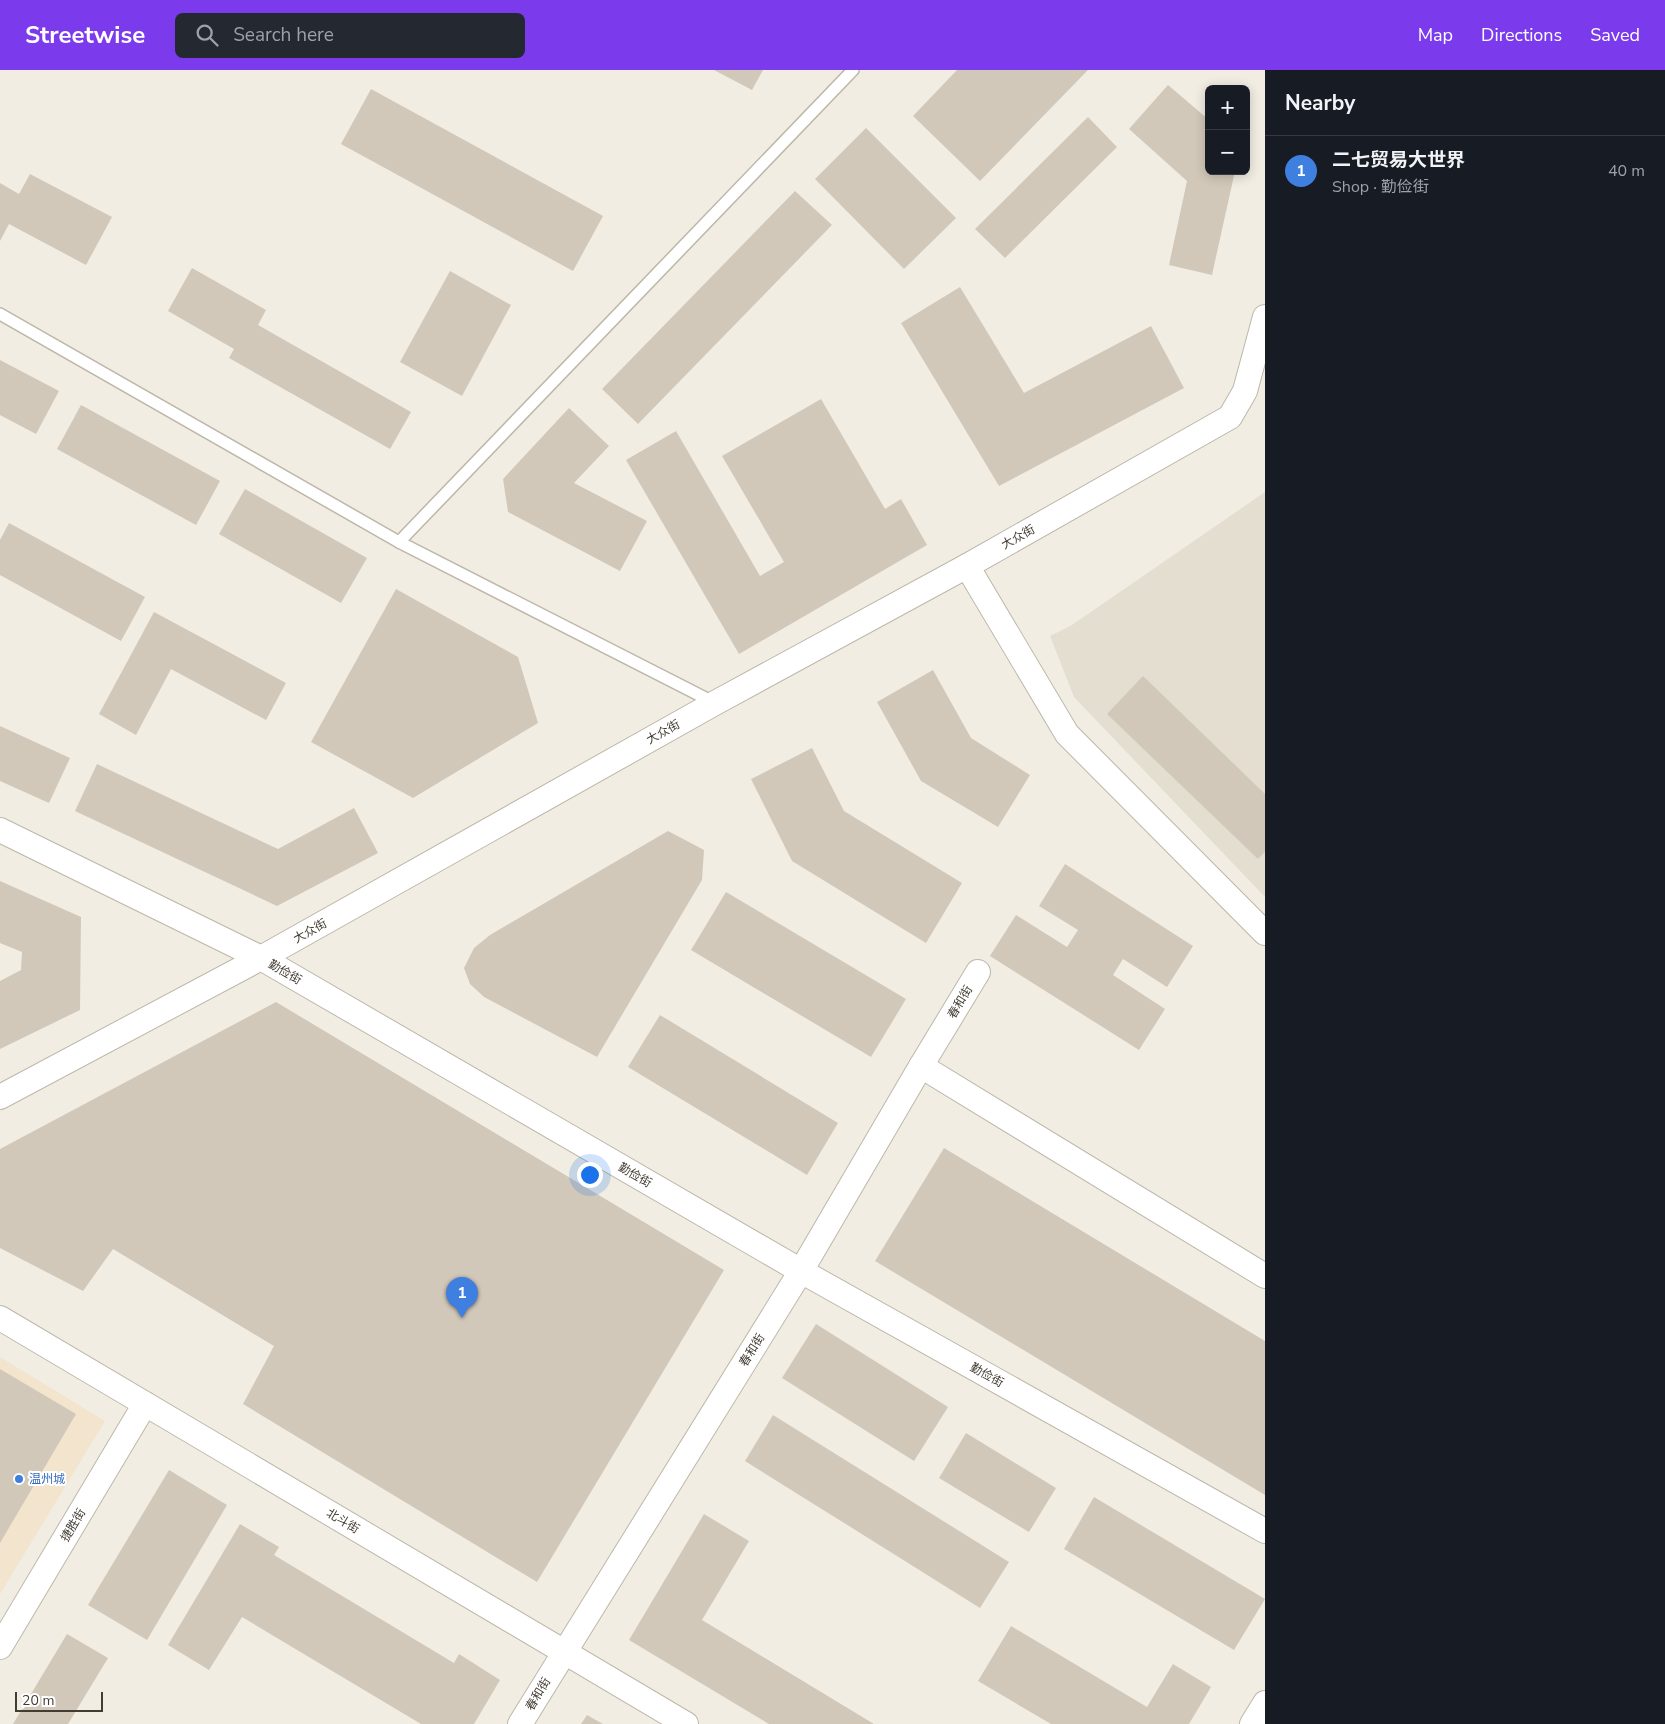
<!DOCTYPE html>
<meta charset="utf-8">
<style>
:root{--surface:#171b24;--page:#242831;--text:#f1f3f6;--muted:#9ea1a6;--line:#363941;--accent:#7c3aed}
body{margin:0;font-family:"Nunito Sans","Noto Sans SC",sans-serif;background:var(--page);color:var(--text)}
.controls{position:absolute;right:15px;top:15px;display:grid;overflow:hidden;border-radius:8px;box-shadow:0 2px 12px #0003}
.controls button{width:45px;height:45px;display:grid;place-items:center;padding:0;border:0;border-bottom:1px solid var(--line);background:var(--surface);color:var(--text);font:25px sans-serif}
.scale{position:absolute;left:15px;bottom:12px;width:88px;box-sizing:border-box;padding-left:5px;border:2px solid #423c33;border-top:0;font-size:14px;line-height:18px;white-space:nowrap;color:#423c33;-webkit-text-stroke:4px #fff;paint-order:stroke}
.you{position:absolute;left:589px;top:1104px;width:18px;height:18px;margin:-12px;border:4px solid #fff;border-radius:50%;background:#1a73e8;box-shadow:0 0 0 8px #1a73e833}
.badge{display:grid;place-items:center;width:32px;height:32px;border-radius:50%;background:var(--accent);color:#fff;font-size:16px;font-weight:700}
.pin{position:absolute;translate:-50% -41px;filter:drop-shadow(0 1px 2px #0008)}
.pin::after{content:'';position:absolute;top:26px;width:18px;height:15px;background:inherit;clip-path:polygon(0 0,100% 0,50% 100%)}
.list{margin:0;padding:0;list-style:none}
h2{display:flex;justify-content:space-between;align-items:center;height:65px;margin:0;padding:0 20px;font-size:21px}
h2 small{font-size:16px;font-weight:400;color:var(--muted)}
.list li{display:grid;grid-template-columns:32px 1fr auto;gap:15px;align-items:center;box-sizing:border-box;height:70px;padding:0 20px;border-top:1px solid var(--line)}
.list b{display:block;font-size:19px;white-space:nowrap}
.list p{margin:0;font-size:16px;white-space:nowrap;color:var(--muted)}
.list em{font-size:16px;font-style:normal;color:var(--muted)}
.icon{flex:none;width:28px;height:28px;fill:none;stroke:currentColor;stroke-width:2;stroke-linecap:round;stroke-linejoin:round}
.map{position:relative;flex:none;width:1265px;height:1654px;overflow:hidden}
header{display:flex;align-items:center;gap:30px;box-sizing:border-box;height:70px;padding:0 25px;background:var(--accent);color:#fff}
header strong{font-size:24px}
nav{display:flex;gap:28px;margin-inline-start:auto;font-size:18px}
.search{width:350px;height:45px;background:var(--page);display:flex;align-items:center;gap:12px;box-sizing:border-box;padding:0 18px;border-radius:8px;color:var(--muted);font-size:19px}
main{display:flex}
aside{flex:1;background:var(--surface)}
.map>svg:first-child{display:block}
.residential{fill:#e4ded1}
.commercial{fill:#f3e4ce}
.building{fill:#d2c8b9}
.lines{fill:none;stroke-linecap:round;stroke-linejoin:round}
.service-casing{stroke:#beb7a9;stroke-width:14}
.minor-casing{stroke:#beb7a9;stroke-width:26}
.service{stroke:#fff;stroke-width:11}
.minor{stroke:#fff;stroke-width:24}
.shop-dot{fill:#3f7fe0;stroke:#fff;stroke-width:2}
.labels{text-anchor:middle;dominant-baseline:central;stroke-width:4;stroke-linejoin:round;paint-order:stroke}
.street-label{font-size:12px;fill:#423c33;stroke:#fff}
.shop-label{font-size:12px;fill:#366cbe;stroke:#fff;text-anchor:start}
</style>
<header>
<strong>Streetwise</strong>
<div class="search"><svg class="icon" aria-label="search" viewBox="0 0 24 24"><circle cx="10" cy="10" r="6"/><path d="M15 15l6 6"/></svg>Search here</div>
<nav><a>Map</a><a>Directions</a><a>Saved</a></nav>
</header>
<main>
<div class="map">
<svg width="1265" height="1654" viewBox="0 0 1265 1654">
<rect width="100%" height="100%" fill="#f1ede3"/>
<path class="residential" d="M1265,422v405l-191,-200 -24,-61 22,-11z"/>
<path class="commercial" d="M0,1287l105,64 -105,173z"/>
<g class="building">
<path d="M714,0h49l-11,20z"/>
<path d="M957,0h131l-108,111 -67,-65z"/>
<path d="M1168,15l41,35v51h26l-23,104 -43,-10 18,-84 -58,-52z"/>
<path d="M371,19l232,127 -30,55 -232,-127z"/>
<path d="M1088,47l29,30 -112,111 -30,-29z"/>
<path d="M866,58l90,90 -52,51 -89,-90z"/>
<path d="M30,104l82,43 -26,48 -77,-41 -9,17v-58l19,11z"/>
<path d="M795,121l37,34 -194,199 -36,-35z"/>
<path d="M192,198l74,42 -8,15 153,87 -21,37 -161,-91 5,-9 -66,-38z"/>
<path d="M450,201l61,34 -49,91 -62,-34z"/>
<path d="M960,217l64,106 127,-67 33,62 -185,98 -98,-163z"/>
<path d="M0,290l59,31 -23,43 -36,-19z"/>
<path d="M821,329l64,110 16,-10 26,46 -188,109 -113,-194 50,-29 84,145 24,-14 -62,-106z"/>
<path d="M81,335l139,76 -24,44 -139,-76z"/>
<path d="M569,338l40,38 -35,37 73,38 -27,50 -112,-59 -5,-33z"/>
<path d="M245,419l122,69 -26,45 -122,-69z"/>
<path d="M9,453l136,74 -24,44 -121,-66v-35z"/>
<path d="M396,519l122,68 20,66 -125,75 -102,-56z"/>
<path d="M154,542l132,71 -20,37 -95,-51 -35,66 -37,-21z"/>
<path d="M933,600l38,68 59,37 -32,52 -77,-46 -44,-79z"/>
<path d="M1143,606l122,118v58l-7,7 -151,-145z"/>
<path d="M0,656l70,32 -21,45 -49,-22z"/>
<path d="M812,678l32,63 118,72 -36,60 -134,-82 -41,-82z"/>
<path d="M97,694l181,85 76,-41 24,45 -101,53 -202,-95z"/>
<path d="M668,761l36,19 -2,30 -105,177 -113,-60 -14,-13 -6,-16 10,-20 16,-13z"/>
<path d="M1065,794l128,82 -26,41 -44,-28 -10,16 52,34 -26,41 -149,-94 26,-41 51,32 11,-17 -39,-24z"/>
<path d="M0,811l81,36 -1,93 -80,39v-68l21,-11 1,-18 -22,-9z"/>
<path d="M726,822l180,107 -35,58 -180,-107z"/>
<path d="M276,932l448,268 -187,312 -294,-178 31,-58 -161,-97 -30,42 -83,-43v-99z"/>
<path d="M660,945l178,108 -31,52 -179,-108z"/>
<path d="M944,1078l321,193v154l-390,-234z"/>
<path d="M816,1254l132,83 -34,54 -132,-83z"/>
<path d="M0,1299l76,45 -76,129z"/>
<path d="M773,1345l236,147 -29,46 -235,-147z"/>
<path d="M966,1363l90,55 -27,44 -90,-54z"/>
<path d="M169,1400l58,35 -80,135 -59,-35z"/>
<path d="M1094,1427l171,102 -31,51 -170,-101z"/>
<path d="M704,1444l45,27 -47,79 172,104h-105l-140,-84z"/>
<path d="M240,1454l39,23 -5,8 180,108 5,-9 41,26 -26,44h-53l-179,-107 -33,53 -41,-25z"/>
<path d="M1011,1556l136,81 26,-43 38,23 -22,37h-138l-73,-43z"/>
<path d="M67,1564l41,24 -40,66h-55z"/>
<path d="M587,1645l16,9h-22z"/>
</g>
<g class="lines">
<g class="service-casing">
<g id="service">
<path d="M0,244l399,228 316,161"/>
<path d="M399,472l454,-472"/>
</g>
</g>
<g class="minor-casing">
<g id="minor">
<path d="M967,496l100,168 198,199"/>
<path d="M0,760l261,128 540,313 464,260"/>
<path d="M921,996l344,210"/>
<path d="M0,1027l261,-139 454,-255 252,-137 263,-149 15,-26 20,-74"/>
<path d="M0,1248l686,406"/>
<path d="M0,1577l145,-243"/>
<path d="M520,1654l281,-453 120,-205 57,-94"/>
<path d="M1252,1654l13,-21"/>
</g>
</g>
<use href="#service" class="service"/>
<use href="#minor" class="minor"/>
</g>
<circle class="shop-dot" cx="19" cy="1409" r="5"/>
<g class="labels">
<g class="street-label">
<text transform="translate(1018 467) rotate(-29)">大众街</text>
<text transform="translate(663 662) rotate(-29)">大众街</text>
<text transform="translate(310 861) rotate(-29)">大众街</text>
<text transform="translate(285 902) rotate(30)">勤俭街</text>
<text transform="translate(960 932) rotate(-59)">春和街</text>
<text transform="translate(635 1105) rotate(30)">勤俭街</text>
<text transform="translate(752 1280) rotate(-58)">春和街</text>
<text transform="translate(987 1305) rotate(29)">勤俭街</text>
<text transform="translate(343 1451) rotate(31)">北斗街</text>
<text transform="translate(73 1455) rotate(-59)">捷胜街</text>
<text transform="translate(538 1624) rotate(-59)">春和街</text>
</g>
<g class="shop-label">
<text x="29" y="1409">温州城</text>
</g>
</g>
</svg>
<div class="controls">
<button>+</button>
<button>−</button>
</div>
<div class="scale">20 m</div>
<div class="you"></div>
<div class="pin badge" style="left:462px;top:1248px;background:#3f7fe0">1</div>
</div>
<aside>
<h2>Nearby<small></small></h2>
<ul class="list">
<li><span class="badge" style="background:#3f7fe0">1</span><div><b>二七贸易大世界</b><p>Shop · 勤俭街</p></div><em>40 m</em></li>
</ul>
</aside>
</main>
